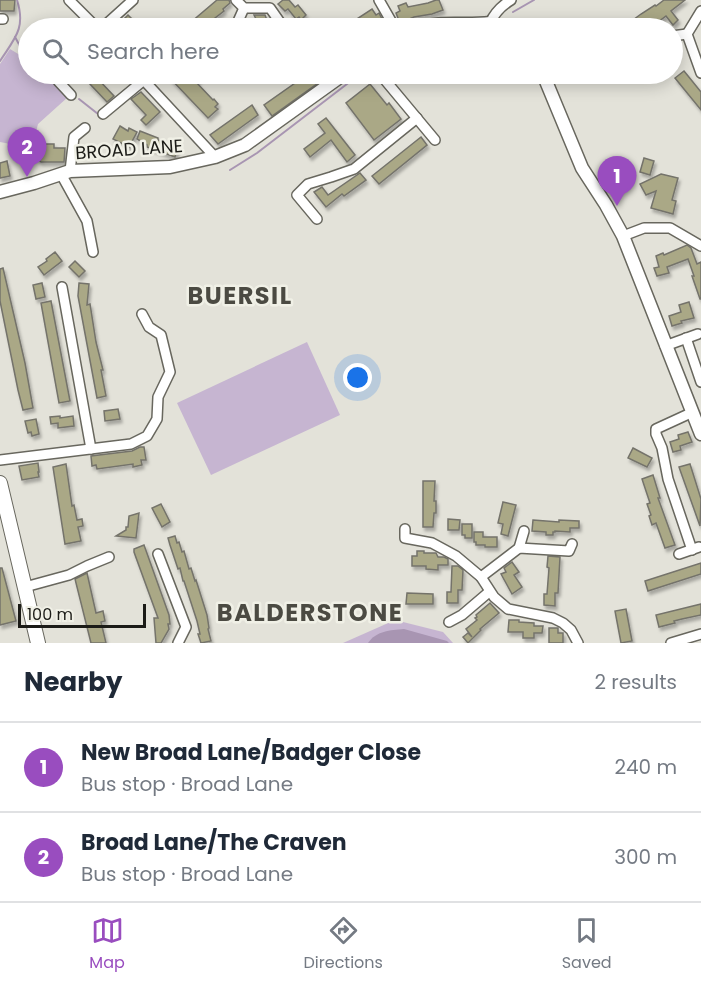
<!DOCTYPE html>
<meta charset="utf-8">
<style>
:root{--surface:#fff;--page:#f6f6f7;--text:#1f2937;--muted:#747a83;--line:#e0e1e3;--accent:#994dbf}
body{margin:0;font-family:Poppins,sans-serif;background:var(--page);color:var(--text)}
.scale{position:absolute;left:18px;bottom:15px;width:128px;box-sizing:border-box;padding-left:6px;border:3px solid #1b1b17;border-top:0;font-size:16px;line-height:21px;white-space:nowrap;color:#1b1b17;-webkit-text-stroke:4px #f0f0e6;paint-order:stroke}
.you{position:absolute;left:358px;top:378px;width:21px;height:21px;margin:-15px;border:4px solid #fff;border-radius:50%;background:#1a73e8;box-shadow:0 0 0 9px #1a73e833}
.badge{display:grid;place-items:center;width:39px;height:39px;border-radius:50%;background:var(--accent);color:#fff;font-size:20px;font-weight:700}
.pin{position:absolute;translate:-50% -50px;filter:drop-shadow(0 2px 3px #0008)}
.pin::after{content:'';position:absolute;top:32px;width:21px;height:18px;background:inherit;clip-path:polygon(0 0,100% 0,50% 100%)}
.list{margin:0;padding:0;list-style:none}
h2{display:flex;justify-content:space-between;align-items:center;height:78px;margin:0;padding:0 24px;font-size:26px}
h2 small{font-size:20px;font-weight:400;color:var(--muted)}
.list li{display:grid;grid-template-columns:39px 1fr auto;gap:18px;align-items:center;box-sizing:border-box;height:90px;padding:0 24px;border-top:2px solid var(--line)}
.list b{display:block;font-size:22px;white-space:nowrap}
.list p{margin:0;font-size:20px;white-space:nowrap;color:var(--muted)}
.list em{font-size:20px;font-style:normal;color:var(--muted)}
.icon{flex:none;width:33px;height:33px;fill:none;stroke:currentColor;stroke-width:2;stroke-linecap:round;stroke-linejoin:round}
.map{position:relative;flex:none;width:701px;height:643px;overflow:hidden}
.search{position:absolute;background:var(--surface);box-shadow:0 3px 15px #0003;left:18px;right:18px;top:18px;height:66px;display:flex;align-items:center;gap:15px;box-sizing:border-box;padding:0 21px;border-radius:33px;color:var(--muted);font-size:22px}
.sheet{height:258px;background:var(--surface)}
nav{display:flex;justify-content:space-around;align-items:center;box-sizing:border-box;height:84px;border-top:2px solid var(--line);background:var(--surface);font-size:16px;color:var(--muted)}
nav a{display:grid;justify-items:center;gap:3px}
nav .on{color:var(--accent)}
.map>svg:first-child{display:block}
.green{fill:#c6b5d1}
.water{fill:#a895b2}
.lines{fill:none;stroke-linecap:round;stroke-linejoin:round}
.stream{stroke:#a895b2;stroke-width:2}
.building{fill:#aaa886;stroke:#74736b;stroke-width:1.5;filter:url(#shadow)}
.street-casing{stroke:#68675e;stroke-width:12}
.secondary-casing{stroke:#68675e;stroke-width:15}
.primary-casing{stroke:#68675e;stroke-width:16}
.street{stroke:#fff;stroke-width:9}
.secondary{stroke:#fff;stroke-width:12}
.primary{stroke:#fff;stroke-width:14}
.labels{text-anchor:middle;dominant-baseline:central;stroke-width:5;stroke-linejoin:round;paint-order:stroke}
.street-label{font-size:18px;fill:#1b1b17;stroke:#f0f0e6}
.district-label{font-size:24px;font-weight:bold;letter-spacing:1.5px;fill:#4b4a42;stroke:#f0f0e6}
</style>
<div class="map">
<svg width="701" height="643" viewBox="0 0 701 643">
<defs>
<filter id="shadow"><feDropShadow dx="2" dy="3.5" stdDeviation="1.5" flood-color="#0004"/></filter>
</defs>
<rect width="100%" height="100%" fill="#e3e2d9"/>
<g class="green">
<path d="M10,49l18,11v14h24l16,23 -30,27 -7,28 -10,-1v-5l-21,-4v-78z"/>
<path d="M307,342l33,73 -129,60 -34,-72z"/>
<path d="M395,620l48,12 10,11h-110z"/>
</g>
<path class="water" d="M404,629l43,12 2,2h-81c8,-12 22,-13 36,-14z"/>
<g class="lines">
<g class="stream">
<path d="M513,12l21,-12"/>
<path d="M15,37l6,11 7,4"/>
<path d="M0,61c15,-23 26,-33 17,-61"/>
<path d="M79,99l19,15"/>
<path d="M230,170l27,-17 103,-79"/>
</g>
</g>
<g class="building">
<path d="M0,0h15l-1,11h-14z"/>
<path d="M217,0h12l1,3 -7,6 1,2 -22,17h-18z"/>
<path d="M283,0h6l6,7 3,-2 8,10 -5,5 -2,-3 -3,2 -8,-10 -3,2 -7,-7z"/>
<path d="M436,0h3l4,10 -11,4 -18,3 -14,6 -4,-10 4,-2 -2,-5 8,-3 2,4 20,-4z"/>
<path d="M664,0h21l-14,11 7,9 -5,5 -7,-9 -12,9 -2,-2 -8,5h-22l19,-14 14,-9 1,1z"/>
<path d="M372,9l4,6 3,-2 5,10 -8,5h-33z"/>
<path d="M128,15l13,13h-17l-5,-4z"/>
<path d="M254,15h11l3,8 -16,5h-10l14,-9z"/>
<path d="M684,71l17,21v18l-26,-32z"/>
<path d="M166,74h18l5,5 6,-5h10l-9,8 17,18 1,-1 4,5 -3,3 3,2 -10,9z"/>
<path d="M308,74h14l3,4 -53,38 -8,-11z"/>
<path d="M96,77l18,19 -7,6 -18,-19z"/>
<path d="M370,84l17,21 2,-2 12,16 -27,21 -28,-37z"/>
<path d="M141,92l19,20 -14,13 -5,-5 5,-5 -15,-16z"/>
<path d="M252,105l6,10 -11,8 -29,21 -8,-9z"/>
<path d="M326,118l29,37 -8,7 -16,-22 -21,17 -6,-8 21,-16 -7,-9z"/>
<path d="M120,126l8,5 1,-3 8,4 -8,15 -16,-8z"/>
<path d="M140,131l18,7v2l20,7 -3,10 -28,-10v-2l-10,-6z"/>
<path d="M421,137l6,8 -48,39 -7,-8z"/>
<path d="M36,144h18v4h11l-1,14h-23l-5,-5z"/>
<path d="M644,158l10,3 -4,14 -10,-3z"/>
<path d="M7,161l3,15 -10,2v-15z"/>
<path d="M360,173l6,7 -22,16 -2,-2 -16,13 -12,-15 8,-5 6,8z"/>
<path d="M661,174l17,4 -6,22 4,1 -3,13 -22,-6 5,-17 -10,4 -6,-11z"/>
<path d="M687,245l4,3 6,16 4,-2v37h-1l-8,-23h2l-6,-17 -21,8 2,6 -12,3 -3,-8 5,-1 -3,-11 7,-3 1,2z"/>
<path d="M55,252l7,9 -18,14 -6,-8 9,-6 -1,-2z"/>
<path d="M75,261l10,10 -6,6 -10,-10z"/>
<path d="M3,268l22,95 8,45 -10,2 -5,-20 -18,-89v-32z"/>
<path d="M42,283l3,14 -9,2 -3,-14z"/>
<path d="M79,283l10,1 -2,21 3,-1 6,38 7,28h-2l5,26 -9,2 -19,-102z"/>
<path d="M51,301l19,100 -11,2 -18,-100z"/>
<path d="M689,302l5,16 -13,3 1,2 -10,3 -3,-10 12,-4 -2,-7z"/>
<path d="M118,409l2,10 -15,2 -1,-10z"/>
<path d="M60,416v2l13,-2 1,10 -16,2v-5l-7,1 -1,-7z"/>
<path d="M36,419l3,15 -7,2 -1,-4 -3,1 -3,-12z"/>
<path d="M688,432l4,10 -12,4 1,4 -8,2 -3,-10 9,-3 -1,-4z"/>
<path d="M140,447h4l2,13h-5l1,5 -9,2v-3l-36,5 -1,-4 -4,1 -1,-10 41,-5z"/>
<path d="M633,448l19,10 -5,9 -19,-9z"/>
<path d="M38,463l1,9h-1l1,5 -17,3 -3,-14z"/>
<path d="M66,464l6,42 2,-1 3,15 5,-1 1,7 -5,1 3,14 -16,3 -12,-77z"/>
<path d="M690,464l11,35 -1,27 -21,-59z"/>
<path d="M653,475l7,23h-2l17,47 -10,3 -9,-25 -4,2 -3,-9 2,-1 -4,-11 3,-1 -8,-24z"/>
<path d="M423,481h12l-1,20h2v12h-2l-1,14h-10z"/>
<path d="M503,502l13,3 -8,31 -7,-2 2,-10 -5,-1z"/>
<path d="M161,504l9,18 -8,5 -10,-19z"/>
<path d="M139,513l-3,25 -20,-2 10,-6v-3h2l1,-11z"/>
<path d="M448,519l12,1 -1,10h-11z"/>
<path d="M533,520l26,2v-2l20,1v7h-9v4l-15,-1v1h-2v3h-7v-3l-14,-1z"/>
<path d="M462,524h10v14h-7v-3h-3z"/>
<path d="M474,532h9v5h14v10h-12v-2h-9v-3h-2z"/>
<path d="M175,536l2,7 2,-1 3,10 2,-1 5,18 2,-1 4,13 1,-1 11,35 2,13 -1,1 3,12 -10,2 -3,-9h2l-3,-13 -13,-40h-1l-3,-13 -2,1 -8,-24 -2,-7z"/>
<path d="M144,545l25,70 1,9h-2l1,5 -8,14h-5l-2,-25h4l-24,-66v-3z"/>
<path d="M417,551h7v2h12l2,4h6l4,2v6h-10v5l-12,-1v-3h-14v-10h5z"/>
<path d="M548,556l12,1 -2,36h-3v13l-11,-1v-11h3l2,-26 -2,-1z"/>
<path d="M512,562l7,10 -5,3 8,12 -10,7 -11,-20 5,-2 -2,-4z"/>
<path d="M701,563v11l-53,17 -3,-10z"/>
<path d="M452,566h6l5,4 -1,20h-4v13h-11v-11h4z"/>
<path d="M0,568h2l14,53 -16,4z"/>
<path d="M87,573l9,40 7,-2 2,10 -4,1 5,21h-15l-16,-64z"/>
<path d="M407,593l26,1v10h-27z"/>
<path d="M490,603l9,10 -19,16 1,1 -13,13 -5,-6 5,-4 4,4 -6,-8 11,-9 -2,-2 2,-1 -1,-2z"/>
<path d="M701,604v11l-19,4 -8,2 1,2 -16,4 -3,-12z"/>
<path d="M626,609l6,32 -11,2 -6,-32z"/>
<path d="M509,620h10v2l15,1v3h9l-1,7h-8v5h-11v-6h-15z"/>
<path d="M549,628h9v5h5v10h-14z"/>
</g>
<g class="lines">
<g class="street-casing">
<g id="street">
<path d="M69,0l28,28"/>
<path d="M236,0l8,8h26l14,20"/>
<path d="M379,0l16,28"/>
<path d="M701,11l-14,23 14,39"/>
<path d="M0,19h3"/>
<path d="M490,23c5,-11 11,-17 21,-23"/>
<path d="M102,28l31,-28"/>
<path d="M235,28l9,-20"/>
<path d="M672,36l15,-2"/>
<path d="M64,74l-6,7 13,14"/>
<path d="M138,74l77,83"/>
<path d="M380,74l55,66"/>
<path d="M103,114l41,-34"/>
<path d="M70,171l4,-34 11,-9"/>
<path d="M61,174l26,47 6,31"/>
<path d="M317,219l-20,-24 11,-11 23,-7 23,-8 63,-51"/>
<path d="M623,236l21,-8h26l31,18"/>
<path d="M62,287l29,162"/>
<path d="M686,338l15,44"/>
<path d="M665,346l33,-12"/>
<path d="M0,460l131,-16 16,-8 10,-17 1,-22 12,-25 -9,-37 -12,-8 -7,-13"/>
<path d="M405,529v9l27,5 24,13 25,21 13,20 14,12 45,9 10,5 8,7 7,13"/>
<path d="M519,548l5,-17"/>
<path d="M692,550l-24,-71 -6,-31 -6,-14v-5l37,-17"/>
<path d="M158,554l28,73 -8,16"/>
<path d="M679,554l20,-7"/>
<path d="M481,577l38,-29 50,3 3,-7"/>
<path d="M25,587l44,-12 18,-9 22,-9"/>
<path d="M449,622l13,-7 27,-23"/>
<path d="M671,643l30,-9"/>
</g>
</g>
<g class="secondary-casing">
<g id="secondary">
<path d="M416,28c26,-7 48,-2 74,-5l8,5"/>
<path d="M543,74l39,94 24,37 17,31 78,198"/>
<path d="M0,192l34,-9 36,-12 100,-4 45,-10 30,-12 99,-71"/>
</g>
</g>
<g class="primary-casing">
<path id="primary" d="M0,483l38,160"/>
</g>
<use href="#street" class="street"/>
<use href="#secondary" class="secondary"/>
<use href="#primary" class="primary"/>
</g>
<g class="labels">
<g class="street-label">
<text transform="translate(129 149) rotate(-4)">BROAD LANE</text>
</g>
<g class="district-label">
<text x="240" y="295">BUERSIL</text>
<text x="310" y="612">BALDERSTONE</text>
</g>
</g>
</svg>
<div class="scale">100 m</div>
<div class="you"></div>
<div class="pin badge" style="left:617px;top:206px">1</div>
<div class="pin badge" style="left:27px;top:177px">2</div>
<div class="search"><svg class="icon" aria-label="search" viewBox="0 0 24 24"><circle cx="10" cy="10" r="6"/><path d="M15 15l6 6"/></svg>Search here</div>
</div>
<section class="sheet">
<h2>Nearby<small>2 results</small></h2>
<ul class="list">
<li><span class="badge">1</span><div><b>New Broad Lane/Badger Close</b><p>Bus stop · Broad Lane</p></div><em>240 m</em></li>
<li><span class="badge">2</span><div><b>Broad Lane/The Craven</b><p>Bus stop · Broad Lane</p></div><em>300 m</em></li>
</ul>
</section>
<nav>
<a class="on"><svg class="icon" aria-label="map" viewBox="0 0 24 24"><path d="M3 6l6-2 6 2 6-2v14l-6 2-6-2-6 2zM9 4v14M15 6v14"/></svg>Map</a>
<a><svg class="icon" aria-label="directions" viewBox="0 0 24 24"><path d="M12 3l9 9-9 9-9-9zM9 14v-3h6M13 9l2 2-2 2"/></svg>Directions</a>
<a><svg class="icon" aria-label="saved" viewBox="0 0 24 24"><path d="M7 4h10v16l-5-4-5 4z"/></svg>Saved</a>
</nav>
